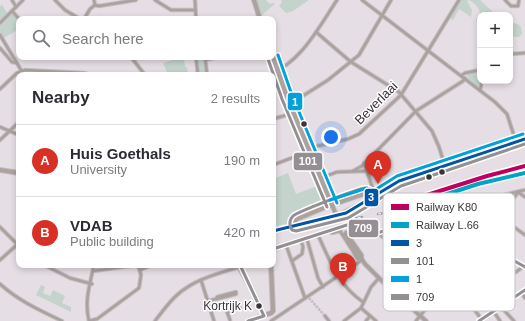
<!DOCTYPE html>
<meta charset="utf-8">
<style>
:root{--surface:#fff;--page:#f7f7f7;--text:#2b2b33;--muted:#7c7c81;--line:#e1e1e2;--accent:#d93025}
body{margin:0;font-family:Arial,sans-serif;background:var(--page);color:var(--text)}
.controls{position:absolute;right:12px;top:12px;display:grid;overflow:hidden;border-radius:8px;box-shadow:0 2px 6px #0003}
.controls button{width:36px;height:36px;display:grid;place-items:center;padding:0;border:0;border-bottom:1px solid var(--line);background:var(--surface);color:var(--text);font:20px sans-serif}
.you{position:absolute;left:331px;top:137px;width:14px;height:14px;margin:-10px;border:3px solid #fff;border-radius:50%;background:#1a73e8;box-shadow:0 0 0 6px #1a73e833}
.badge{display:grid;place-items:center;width:26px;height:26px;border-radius:50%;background:var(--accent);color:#fff;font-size:13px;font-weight:700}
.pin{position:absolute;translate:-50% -33px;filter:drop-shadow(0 1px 2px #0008)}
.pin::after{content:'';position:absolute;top:21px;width:14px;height:12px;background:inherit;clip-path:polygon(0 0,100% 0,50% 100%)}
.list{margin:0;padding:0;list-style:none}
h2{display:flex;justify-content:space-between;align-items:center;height:52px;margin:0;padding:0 16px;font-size:17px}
h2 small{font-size:13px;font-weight:400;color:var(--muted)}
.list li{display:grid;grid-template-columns:26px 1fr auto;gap:12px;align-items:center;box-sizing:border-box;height:72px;padding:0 16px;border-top:1px solid var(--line)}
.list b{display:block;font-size:15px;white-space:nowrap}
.list p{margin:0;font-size:13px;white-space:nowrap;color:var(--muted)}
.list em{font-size:13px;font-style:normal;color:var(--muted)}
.icon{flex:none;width:22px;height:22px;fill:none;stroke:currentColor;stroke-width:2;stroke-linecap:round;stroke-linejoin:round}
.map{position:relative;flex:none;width:525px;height:321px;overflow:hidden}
.search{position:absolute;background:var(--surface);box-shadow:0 2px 6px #0003;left:16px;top:16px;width:260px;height:44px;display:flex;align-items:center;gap:10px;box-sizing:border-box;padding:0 14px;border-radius:8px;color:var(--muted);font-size:15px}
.panel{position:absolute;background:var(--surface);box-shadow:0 2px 6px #0003;left:16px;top:72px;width:260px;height:196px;border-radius:8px}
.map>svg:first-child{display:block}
.green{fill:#c4d3cc}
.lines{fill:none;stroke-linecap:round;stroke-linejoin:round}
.street-tunnel{stroke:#c4bcc3;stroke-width:2.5;stroke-dasharray:2.5 1;stroke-linecap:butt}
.secondary-tunnel{stroke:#c4bcc3;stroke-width:3.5;stroke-dasharray:3.5 2;stroke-linecap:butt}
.street-casing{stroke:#c3bdc2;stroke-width:4.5}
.secondary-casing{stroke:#c3bdc2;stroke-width:5.5}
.primary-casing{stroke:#c3bdc2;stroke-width:6}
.street{stroke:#aba29e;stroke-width:2.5}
.secondary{stroke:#aaa09d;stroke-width:3.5}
.primary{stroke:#ada29e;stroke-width:4}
.rail-casing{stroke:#aaa2a1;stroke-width:2.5}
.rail{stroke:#fff;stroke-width:1;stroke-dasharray:3;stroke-linecap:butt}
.primary-bridge-casing{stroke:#c3bdc2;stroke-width:6;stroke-linecap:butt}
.primary-bridge{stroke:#ada29e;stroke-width:4}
.bus-1-casing{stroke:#fff;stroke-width:6}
.bus-2-casing{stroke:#fff;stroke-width:6}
.bus-3-casing{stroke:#fff;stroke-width:6}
.bus-4-casing{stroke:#fff;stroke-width:6}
.bus-1{stroke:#0056a4;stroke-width:3}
.bus-2{stroke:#938f92;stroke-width:3}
.bus-3{stroke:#03a0da;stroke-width:3}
.bus-4{stroke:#938f92;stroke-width:3}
.rail-1-casing{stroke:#fff;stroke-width:7}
.rail-2-casing{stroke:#fff;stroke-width:7}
.rail-1{stroke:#bf005f;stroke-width:4}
.rail-2{stroke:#03a3c7;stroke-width:4}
.bus-dot{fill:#3a3439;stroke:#fff;stroke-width:1.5}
.labels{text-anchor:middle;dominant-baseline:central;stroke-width:3;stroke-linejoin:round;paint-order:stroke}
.bus-label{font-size:12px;fill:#3a3439;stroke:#fff;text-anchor:end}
.street-label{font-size:13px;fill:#3a3439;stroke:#fff}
.key{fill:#fff;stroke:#c4c2c4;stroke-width:1}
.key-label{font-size:11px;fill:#3a3439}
.line-badge{stroke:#fff;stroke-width:1.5}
.badge-label{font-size:11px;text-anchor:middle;font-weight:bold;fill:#fff}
</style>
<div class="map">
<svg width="525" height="321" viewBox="0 0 525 321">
<rect width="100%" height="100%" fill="#e6dee5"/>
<g class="green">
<path d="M256,0h10l4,4 3,-1 2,1 -13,11z"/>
<path d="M281,0h28l-16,11 -7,2 -7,-7 3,-4z"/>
<path d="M460,0h20l16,15h-16v8l-3,-1 -1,-3 4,-6c-1,-6 -6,-10 -11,-13l-2,1 5,9 -1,7 -12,-8 -6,11 -3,-2z"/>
<path d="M2,5l7,11 3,-2c5,5 7,8 7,15l-15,9 -4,-6v-26z"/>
<path d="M512,23l6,1 3,3 1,7 -3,3h-5l-4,-3v-9z"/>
<path d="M181,57h3l1,10h2l1,8h-20l-5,-12z"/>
<path d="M196,57h7l2,18h-7z"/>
<path d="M480,71l1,13 -4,2 -9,-7 -1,-4 2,-2z"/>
<path d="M288,173l8,21 24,-9 7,18 -36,16 4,-1 -4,7 -2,-2 -16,4v-48z"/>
<path d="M41,285l4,2 -2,6 7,3 3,-6 12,6 -3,7 9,4v5l-35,-17z"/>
</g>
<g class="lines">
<path class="street-tunnel" d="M309,298l16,18"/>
<path class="secondary-tunnel" d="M338,219l4,11"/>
<g class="street-casing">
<g id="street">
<path d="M12,0l4,7"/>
<path d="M55,0l10,10 15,9"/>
<path d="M94,0l1,5"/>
<path d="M155,0l16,10h24"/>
<path d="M195,0l1,19"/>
<path d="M362,0l133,102 12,12 9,28"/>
<path d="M505,0l6,6h7l1,-6"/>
<path d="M12,11l7,8"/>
<path d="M84,19l6,-10 5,-4 4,1 37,-6"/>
<path d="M0,23l23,-23"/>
<path d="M316,32l35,30 48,30 33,39 7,16 6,19"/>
<path d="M0,35l24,40"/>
<path d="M0,48l12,14 5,1"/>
<path d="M510,54l15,-1"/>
<path d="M131,57l14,18"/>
<path d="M196,57l2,18"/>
<path d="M205,57l2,18"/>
<path d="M224,57h7"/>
<path d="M260,57v1"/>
<path d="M134,60l4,-3"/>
<path d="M205,60l13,-3"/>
<path d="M268,75c33,-12 51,-48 69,-75"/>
<path d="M462,75l3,-2 15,-3"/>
<path d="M0,89l17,-16 8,-3 59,3 6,2"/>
<path d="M480,90l2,-9"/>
<path d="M290,104l38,-24 31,-25 32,-55"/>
<path d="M273,119l21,-6"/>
<path d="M0,127l19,8"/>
<path d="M0,140l19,-18"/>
<path d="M309,148l39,-9 11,-5 42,-39 58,-95"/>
<path d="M364,163l9,26"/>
<path d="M273,165l37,-14"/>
<path d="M353,171l9,-5 54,-55 47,-30 2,-3"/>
<path d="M321,178l16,-6 30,-1"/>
<path d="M525,190l-26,6 -16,6 1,3 41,30"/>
<path d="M369,193l3,-3 13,-5"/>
<path d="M512,201l6,-9 7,5"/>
<path d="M459,203l2,1 -1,2 -14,5 2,-3z"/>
<path d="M500,217l8,-11"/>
<path d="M0,227l19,19"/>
<path d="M341,228l-1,3 18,28 4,1"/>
<path d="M438,230l13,42 2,3"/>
<path d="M328,231l4,2 8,-2"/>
<path d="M346,232l16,23v4"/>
<path d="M377,233l7,5 60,28h5"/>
<path d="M348,234l6,-4 2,-5"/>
<path d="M318,235c12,26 20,50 45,67"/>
<path d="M475,238l20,-25"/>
<path d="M307,239l11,39 5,9"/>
<path d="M485,244l19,-24"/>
<path d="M286,245l19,53"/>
<path d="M427,258l-3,6 19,17"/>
<path d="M0,260l19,-17"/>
<path d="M292,261l10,-7 1,-7 -2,-7"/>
<path d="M44,265l26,13 22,6"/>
<path d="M140,270l12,-5"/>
<path d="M450,270l28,12 38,-10 8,-6"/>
<path d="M93,271l44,-6"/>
<path d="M201,280l13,41"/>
<path d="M382,281l28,-31 17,-21"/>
<path d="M445,282l21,17 17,22"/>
<path d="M476,282l2,4 18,9"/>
<path d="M0,284c19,17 39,26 62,37"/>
<path d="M434,284l-6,7 7,8"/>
<path d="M521,292l4,6"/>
<path d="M208,301l28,-7v-2l-19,5 -1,2"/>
<path d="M501,307l13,14"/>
<path d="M361,308l15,13"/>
<path d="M494,312l6,9"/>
<path d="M325,316l4,5"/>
<path d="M230,320l-3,-8 13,-4"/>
<path d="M89,321l8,-2 42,-31 2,-13 -3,-10"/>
<path d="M89,321c-5,-20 1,-37 5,-56"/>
<path d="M155,321c7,-9 14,-19 22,-26 18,-16 40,-21 62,-28"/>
<path d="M271,321l91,-61"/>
<path d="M344,321l17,-13 10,-21 8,-9"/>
<path d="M366,321l4,-5"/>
<path d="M416,321l64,-80"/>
</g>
</g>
<g class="secondary-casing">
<g id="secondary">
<path d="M332,205l6,14"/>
<path d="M446,222l79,45"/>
<path d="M345,234l20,30 23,23 38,34"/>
<path d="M273,251l6,-4 71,-23c10,1 17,8 27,9l64,-20 4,2 1,7c-5,8 -12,11 -20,5l-3,-6 2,-3"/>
<path d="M479,321l46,-31"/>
</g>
</g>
<g class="primary-casing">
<g id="primary">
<path d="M254,0l6,19"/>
<path d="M273,57l14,40 45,108"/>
<path d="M0,170l19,3"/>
<path d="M339,215l19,-9 41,-25 126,-42"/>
<path d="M295,226v-4l2,-3 31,-13 38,-13 4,1 3,3"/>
<path d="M273,231l62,-15"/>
<path d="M238,265l13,23 13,28"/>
<path d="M248,321l23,-8 2,-2 -2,-46"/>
</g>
</g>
<use href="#street" class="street"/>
<use href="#secondary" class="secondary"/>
<use href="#primary" class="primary"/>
<g class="rail-casing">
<g id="rail">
<path d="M378,214l21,-3 78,-25 48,-11"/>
<path d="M346,220l16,-3"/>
</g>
</g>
<use href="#rail" class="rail"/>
<g class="primary-bridge-casing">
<path id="primary-bridge" d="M335,216l4,-1"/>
</g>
<use href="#primary-bridge" class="primary-bridge"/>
<g class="bus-1-casing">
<path id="bus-1" d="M273,231l73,-18 53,-32 126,-42"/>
</g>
<g class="bus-2-casing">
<g id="bus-2">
<path d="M268,59l14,40 45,108"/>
<path d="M374,191c-3,-2 -6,-3 -9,-3 -8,1 -68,24 -72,28 -4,4 -4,10 -1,14l4,1 52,-13 27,-16"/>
<path d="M376,201l25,-15 124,-42"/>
</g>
</g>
<g class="bus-3-casing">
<g id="bus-3">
<path d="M278,55l14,40 45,108"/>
<path d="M370,193l27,-17 126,-42"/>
<path d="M330,200l37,-12"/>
</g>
</g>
<g class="bus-4-casing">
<g id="bus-4">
<path d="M446,222l79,45"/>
<path d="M273,249l77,-25 27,9 39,-12 5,-5 17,-5 7,4 1,7"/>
<path d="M240,265l24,51 -16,5"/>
<path d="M479,321l46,-31"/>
</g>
</g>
<use href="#bus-1" class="bus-1"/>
<use href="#bus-2" class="bus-2"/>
<use href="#bus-3" class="bus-3"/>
<use href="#bus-4" class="bus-4"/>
<g class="rail-1-casing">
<path id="rail-1" d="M427,195l60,-19 38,-10"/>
</g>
<g class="rail-2-casing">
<path id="rail-2" d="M429,200l49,-16 47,-11"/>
</g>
<use href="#rail-1" class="rail-1"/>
<use href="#rail-2" class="rail-2"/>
</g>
<g class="bus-dot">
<circle cx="304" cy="124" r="3.5"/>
<circle cx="442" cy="172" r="3.5"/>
<circle cx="429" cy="177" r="3.5"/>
<circle cx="259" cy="306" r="3.5"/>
</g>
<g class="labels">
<g class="bus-label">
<text x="252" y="306">Kortrijk K</text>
</g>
<g class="street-label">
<text transform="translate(376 103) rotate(-45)">Beverlaai</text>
</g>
</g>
<rect x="383" y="193" width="132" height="118" rx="6" class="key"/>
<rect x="391" y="204" width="18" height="6" fill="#bf005f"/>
<rect x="391" y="222" width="18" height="6" fill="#03a3c7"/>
<rect x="391" y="240" width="18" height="6" fill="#0056a4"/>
<rect x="391" y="258" width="18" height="6" fill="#938f92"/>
<rect x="391" y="276" width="18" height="6" fill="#03a0da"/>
<rect x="391" y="294" width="18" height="6" fill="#938f92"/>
<g class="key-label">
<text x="416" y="211">Railway K80</text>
<text x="416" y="229">Railway L.66</text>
<text x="416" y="247">3</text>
<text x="416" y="265">101</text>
<text x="416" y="283">1</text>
<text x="416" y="301">709</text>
</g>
<g class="line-badge">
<rect x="287" y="92" width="16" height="19" rx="4" fill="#03a0da"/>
<rect x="293" y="152" width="30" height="19" rx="4" fill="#938f92"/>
<rect x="364" y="188" width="15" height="19" rx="4" fill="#0056a4"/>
<rect x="348" y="219" width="31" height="19" rx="4" fill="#938f92"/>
</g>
<g class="badge-label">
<text x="295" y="106">1</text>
<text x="308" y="165">101</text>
<text x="371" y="201">3</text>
<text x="363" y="232">709</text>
</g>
</svg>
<div class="controls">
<button>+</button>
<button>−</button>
</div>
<div class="you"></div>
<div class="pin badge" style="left:378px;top:184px">A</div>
<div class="pin badge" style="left:343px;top:286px">B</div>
<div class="search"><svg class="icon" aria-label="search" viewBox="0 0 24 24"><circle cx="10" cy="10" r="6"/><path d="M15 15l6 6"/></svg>Search here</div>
<section class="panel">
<h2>Nearby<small>2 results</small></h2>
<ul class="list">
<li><span class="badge">A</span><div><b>Huis Goethals</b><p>University</p></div><em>190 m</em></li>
<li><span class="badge">B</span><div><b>VDAB</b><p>Public building</p></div><em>420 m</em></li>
</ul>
</section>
</div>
